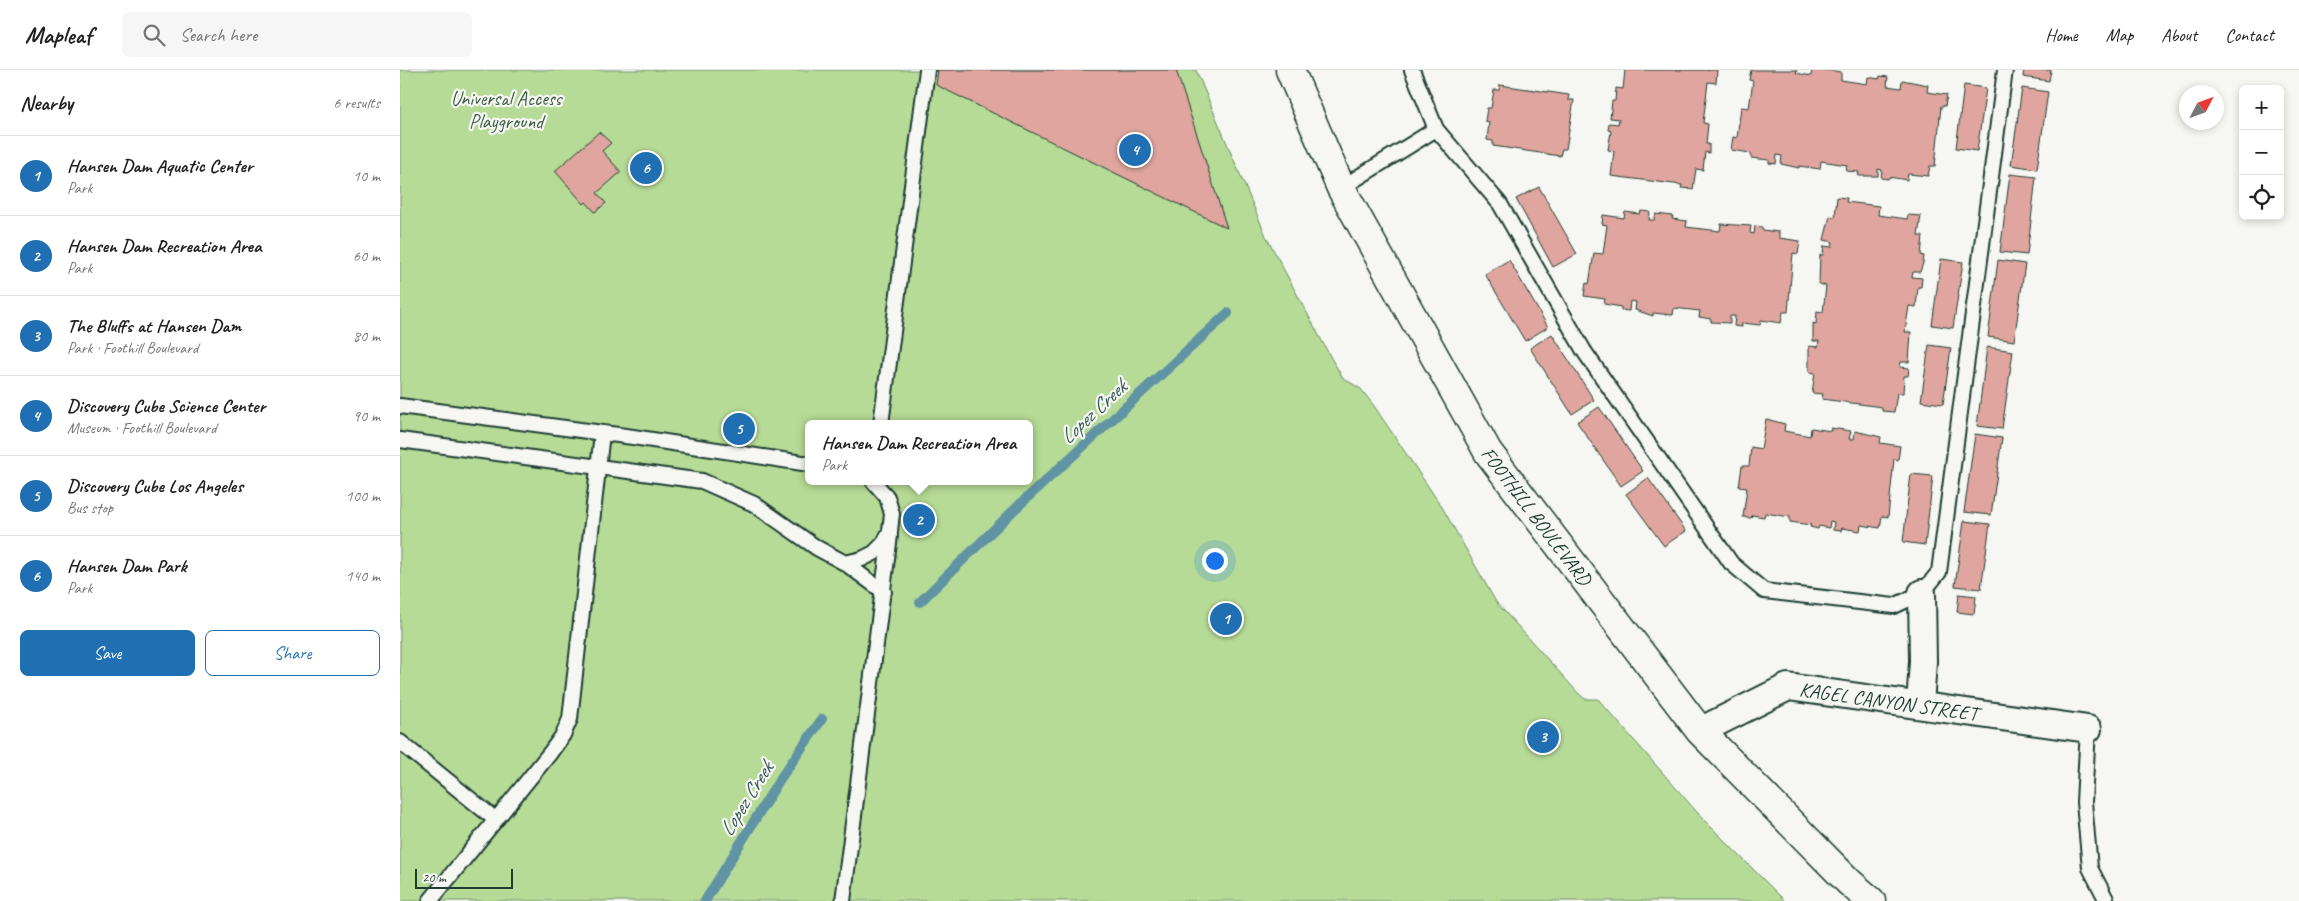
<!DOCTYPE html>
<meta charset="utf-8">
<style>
:root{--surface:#fff;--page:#f6f6f6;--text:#222;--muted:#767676;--line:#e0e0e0;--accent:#1f6fb2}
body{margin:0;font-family:Caveat,sans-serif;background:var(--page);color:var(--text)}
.controls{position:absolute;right:15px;top:15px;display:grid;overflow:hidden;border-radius:8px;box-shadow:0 2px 8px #0003}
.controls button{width:45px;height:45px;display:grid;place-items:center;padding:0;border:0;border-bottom:1px solid var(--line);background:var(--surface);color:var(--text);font:25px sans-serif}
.compass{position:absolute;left:1779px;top:15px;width:45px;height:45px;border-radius:50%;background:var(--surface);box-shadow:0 2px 8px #0003;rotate:49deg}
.scale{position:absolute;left:15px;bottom:12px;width:98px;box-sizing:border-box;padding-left:5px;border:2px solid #1f3d34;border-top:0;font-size:14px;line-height:18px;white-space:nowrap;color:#1f3d34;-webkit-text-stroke:4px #f6f6f2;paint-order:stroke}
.you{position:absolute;left:814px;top:490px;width:18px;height:18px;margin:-12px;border:4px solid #fff;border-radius:50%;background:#1a73e8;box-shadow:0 0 0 8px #1a73e833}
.badge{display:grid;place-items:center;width:32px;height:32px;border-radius:50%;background:var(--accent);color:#fff;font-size:16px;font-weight:700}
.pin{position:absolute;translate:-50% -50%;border:2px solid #fff;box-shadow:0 1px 5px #0006}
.popup{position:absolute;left:405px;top:350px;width:228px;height:65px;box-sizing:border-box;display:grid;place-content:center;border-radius:8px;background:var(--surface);filter:drop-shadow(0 1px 4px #0005);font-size:16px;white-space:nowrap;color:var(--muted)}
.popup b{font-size:19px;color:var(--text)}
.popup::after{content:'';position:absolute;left:50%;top:100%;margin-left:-10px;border:10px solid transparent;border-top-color:var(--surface)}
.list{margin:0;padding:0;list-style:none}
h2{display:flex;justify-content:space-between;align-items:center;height:65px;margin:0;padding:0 20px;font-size:21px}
h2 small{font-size:16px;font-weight:400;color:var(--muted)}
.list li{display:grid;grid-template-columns:32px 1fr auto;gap:15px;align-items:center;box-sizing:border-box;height:80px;padding:0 20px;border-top:1px solid var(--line)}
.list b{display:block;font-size:19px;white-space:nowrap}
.list p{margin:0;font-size:16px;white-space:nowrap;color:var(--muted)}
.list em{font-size:16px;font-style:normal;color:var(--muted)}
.actions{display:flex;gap:10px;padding:15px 20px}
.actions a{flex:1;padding:11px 0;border:1px solid var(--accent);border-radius:8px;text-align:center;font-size:18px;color:var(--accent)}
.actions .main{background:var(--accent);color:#fff}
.icon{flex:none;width:28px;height:28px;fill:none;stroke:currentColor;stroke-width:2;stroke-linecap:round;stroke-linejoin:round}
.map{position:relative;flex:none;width:1899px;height:831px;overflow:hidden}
header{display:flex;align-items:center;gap:30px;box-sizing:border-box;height:70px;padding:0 25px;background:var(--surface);border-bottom:1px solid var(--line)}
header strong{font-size:24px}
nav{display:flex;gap:28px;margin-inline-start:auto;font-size:18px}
.search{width:350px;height:45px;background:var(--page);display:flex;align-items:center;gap:12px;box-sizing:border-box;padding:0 18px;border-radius:8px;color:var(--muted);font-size:19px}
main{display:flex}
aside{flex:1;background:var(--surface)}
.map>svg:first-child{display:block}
.green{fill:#b6db96;stroke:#6a8c65;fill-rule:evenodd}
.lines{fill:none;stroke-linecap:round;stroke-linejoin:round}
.stream{stroke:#6193a4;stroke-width:10}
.building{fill:#dfa59e;stroke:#1f3d34}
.service-casing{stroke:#1f3d34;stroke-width:18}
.minor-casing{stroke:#1f3d34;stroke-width:30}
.primary-casing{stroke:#1f3d34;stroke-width:31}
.service{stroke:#f6f6f2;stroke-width:14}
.minor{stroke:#f6f6f2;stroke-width:26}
.primary{stroke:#f6f6f2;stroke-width:28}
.labels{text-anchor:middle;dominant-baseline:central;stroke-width:4.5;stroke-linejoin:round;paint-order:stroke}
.park-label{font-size:20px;fill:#3d5d48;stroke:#f6f6f2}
.street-label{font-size:20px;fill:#1f3d34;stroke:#f6f6f2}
.water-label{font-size:21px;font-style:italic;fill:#355a59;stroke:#f6f6f2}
</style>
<header>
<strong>Mapleaf</strong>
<div class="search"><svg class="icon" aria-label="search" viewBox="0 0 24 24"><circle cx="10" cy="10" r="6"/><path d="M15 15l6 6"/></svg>Search here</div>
<nav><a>Home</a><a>Map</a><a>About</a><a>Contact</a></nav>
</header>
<main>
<aside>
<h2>Nearby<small>6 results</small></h2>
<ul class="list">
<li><span class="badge">1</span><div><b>Hansen Dam Aquatic Center</b><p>Park</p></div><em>10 m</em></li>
<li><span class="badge">2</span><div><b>Hansen Dam Recreation Area</b><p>Park</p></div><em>60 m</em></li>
<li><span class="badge">3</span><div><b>The Bluffs at Hansen Dam</b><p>Park · Foothill Boulevard</p></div><em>80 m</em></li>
<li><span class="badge">4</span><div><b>Discovery Cube Science Center</b><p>Museum · Foothill Boulevard</p></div><em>90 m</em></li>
<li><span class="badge">5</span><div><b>Discovery Cube Los Angeles</b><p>Bus stop</p></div><em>100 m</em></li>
<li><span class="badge">6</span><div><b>Hansen Dam Park</b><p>Park</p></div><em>140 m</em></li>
</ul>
<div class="actions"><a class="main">Save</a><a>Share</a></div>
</aside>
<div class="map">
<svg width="1899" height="831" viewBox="0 0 1899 831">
<rect width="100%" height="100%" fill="#f6f6f2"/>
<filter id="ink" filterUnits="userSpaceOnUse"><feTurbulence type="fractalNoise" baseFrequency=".02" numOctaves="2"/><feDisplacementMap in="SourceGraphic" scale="10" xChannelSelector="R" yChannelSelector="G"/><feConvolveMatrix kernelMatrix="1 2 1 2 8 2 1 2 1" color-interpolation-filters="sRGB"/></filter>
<g filter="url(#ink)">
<path class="green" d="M0,0h796l70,166 65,122 12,20 18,11 13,17 68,101 54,95 83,92 6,5h13l105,120 82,82h-1385zM409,354h220v57h-220z"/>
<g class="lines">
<g class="stream">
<path d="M520,532l96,-94 212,-195"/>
<path d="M305,831l75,-122 42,-60"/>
</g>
</g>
<g class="building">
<path d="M538,0h238l51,158 -291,-143z"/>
<path d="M1225,0h92l-1,13 -8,-1 -5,41 5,1 -2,20h3v9l-4,-1 -2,18 -7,-1 -3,20 -12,-1 1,-3 -71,-9 3,-25 -6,-1 3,-19 -3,-1 1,-7 9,1 1,-5 -9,-1 2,-17h3l1,-13 7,1z"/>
<path d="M1351,0h46l-1,3 15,3 1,-6h14l15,2v8l26,4 1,-7 11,2 1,-3 8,1 -1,9 14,2 1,-8 26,5 -1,7 20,3 -2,11h-4l-6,60h-5l-2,10 -20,-2 -1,6 -18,-3 -1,2 -7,-1 1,-8 -4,-1v7h-20l1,-4 -13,-1 1,-6 -26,-4 -1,8 -21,-3v2l-18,-4 1,-8 -5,-1 -1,9 -7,-1v-3l-18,-2v-5l-20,-3 2,-13 4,1 4,-31 8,1 4,-27 -4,-1z"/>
<path d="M1624,0h27l-2,11 -26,-4z"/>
<path d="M1100,15l69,10 -1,5h6l-8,49h-4l-2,7 -67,-10v-5l-6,-1 2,-18 -4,-1 2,-13h4l3,-18h5z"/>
<path d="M1564,15l22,3 -9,63 -21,-3z"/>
<path d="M1622,18l26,4 -11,77 -26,-4z"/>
<path d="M199,62l12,11 -9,8 19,21 -24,21 9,10 -11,9 -9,-10 -2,2 -29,-33z"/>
<path d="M1610,104l26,3 -9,78 -27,-3z"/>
<path d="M1139,117l38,67 -24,13 -37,-68z"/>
<path d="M1437,127l10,1 -1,4 33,4 -1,9 29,4 1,-4 13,1 -3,20h5l-2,19 3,1 -1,7 -3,9h-7l-1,5 10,1 -1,9h-3l-2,20 -7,-1 -4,26h6l-2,30h-8l-1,5 9,1 -1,8h-4l-1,17h-6l-3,19 -12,-1v-4l-60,-8 1,-5 -11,-1 3,-20 -6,-1v-26l9,1 1,-6h-6v-18l3,1 1,-13 6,1 3,-26 -7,-2 1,-29h3l1,-9 8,1 1,-5 -9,-2 6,-24 5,1z"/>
<path d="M1241,141l9,1 -1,8h5l2,-6 17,2 -1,3 15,2 -1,6 34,4 1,-7 30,2 -1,7 4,1 1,-8 7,1v3l17,2v6l21,3 -2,13 -5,-1 -5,59h-5l-2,11 -20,-3 -1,5 -18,-2v4l-8,-1 1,-10h-5v7l-19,-1v-3l-12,-2 1,-6 -26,-3 -1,7 -20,-2v3l-18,-6 1,-8 -6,-1 -1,10 -8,-1v-3l-17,-3 1,-5 -21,-3 2,-13 3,1 5,-31 9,1 4,-29 -5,-1 1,-9 21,3 1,-6 15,2z"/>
<path d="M1541,189l22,3 -10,66 -21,-3z"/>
<path d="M1109,190l39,67 -23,14 -40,-67z"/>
<path d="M1598,190l27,4 -11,77 -26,-4z"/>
<path d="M1152,264l42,66 -22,14 -42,-66z"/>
<path d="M1529,275l22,3 -8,56 -22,-3z"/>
<path d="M1587,277l26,4 -11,78 -25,-3z"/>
<path d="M1199,337l44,64 -22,15 -44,-64z"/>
<path d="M1366,349l19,5 -1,7 26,5 1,-8 20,3v-3l20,3 -2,8h5l1,-8 26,6 -1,6 20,3 -2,14 -4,-1 -6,58 -6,-1 -2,12 -19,-3 -1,6 -18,-3 -1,3 -8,-1 1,-8 -4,-1 -1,7 -10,-2 -1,3 -8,-2 1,-2 -21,-3v-5l-25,-4 -1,4 -12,-2 -1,3 -8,-1 4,-29 -8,-1 3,-21h7l2,-19 10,2z"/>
<path d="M1575,364l27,4 -11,77 -27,-3z"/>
<path d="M1511,404l22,2 -8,69 -22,-3z"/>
<path d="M1248,408l38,53 -22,15 -38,-52z"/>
<path d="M1564,451l26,3 -9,65 -26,-3z"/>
<path d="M1559,524l17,2 -2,18 -17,-2z"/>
</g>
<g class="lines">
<g class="service-casing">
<g id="service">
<path d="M1012,0l24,59 64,75 84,147 147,212 33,28 130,15 28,-13 17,-21 66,-502"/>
<path d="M941,118l95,-59"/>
<path d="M0,336l233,31 176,27"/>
<path d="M481,354l46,-354"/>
<path d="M0,370l302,41 52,23 63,44 28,15 17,-4 12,-6 10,-10 6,-12 2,-17 -5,-17 -14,-16"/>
<path d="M445,493l39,29"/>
<path d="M1688,659l-4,73 6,66 17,33"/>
<path d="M0,672l96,78"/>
<path d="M30,831l120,-148 13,-18 7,-16 32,-286"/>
<path d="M443,831l47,-366"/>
</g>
</g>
<g class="minor-casing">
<g id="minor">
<path d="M1520,635l3,-44 -1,-68"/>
<path id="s1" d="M1300,661l88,-44 300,42"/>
</g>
</g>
<g class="primary-casing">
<g id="primary">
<path id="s2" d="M890,0l51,118 147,264 212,279 149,151 22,19"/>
</g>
</g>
<use href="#service" class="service"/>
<use href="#minor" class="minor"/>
<use href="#primary" class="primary"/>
</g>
</g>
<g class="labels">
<g class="park-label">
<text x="106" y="28">Universal Access<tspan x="106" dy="23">Playground</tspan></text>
</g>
<g class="street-label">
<text stroke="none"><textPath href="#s2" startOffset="511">FOOTHILL BOULEVARD</textPath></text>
<text stroke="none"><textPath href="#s1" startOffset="200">KAGEL CANYON STREET</textPath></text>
</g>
<g class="water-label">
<text transform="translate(693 342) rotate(-43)">Lopez Creek</text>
<text transform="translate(346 729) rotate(-58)">Lopez Creek</text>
</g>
</g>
</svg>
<div class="controls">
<button>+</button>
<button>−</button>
<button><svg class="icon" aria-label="locate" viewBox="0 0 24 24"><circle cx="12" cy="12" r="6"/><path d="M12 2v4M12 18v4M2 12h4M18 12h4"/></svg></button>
</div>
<svg class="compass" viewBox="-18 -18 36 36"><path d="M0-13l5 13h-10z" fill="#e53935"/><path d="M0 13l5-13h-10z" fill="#767676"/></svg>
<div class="scale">20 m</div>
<div class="you"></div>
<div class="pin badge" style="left:826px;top:549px">1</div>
<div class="pin badge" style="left:519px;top:450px">2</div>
<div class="popup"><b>Hansen Dam Recreation Area</b>Park</div>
<div class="pin badge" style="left:1143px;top:667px">3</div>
<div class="pin badge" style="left:735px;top:80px">4</div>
<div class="pin badge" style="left:339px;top:359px">5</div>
<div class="pin badge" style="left:246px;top:98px">6</div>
</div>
</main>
